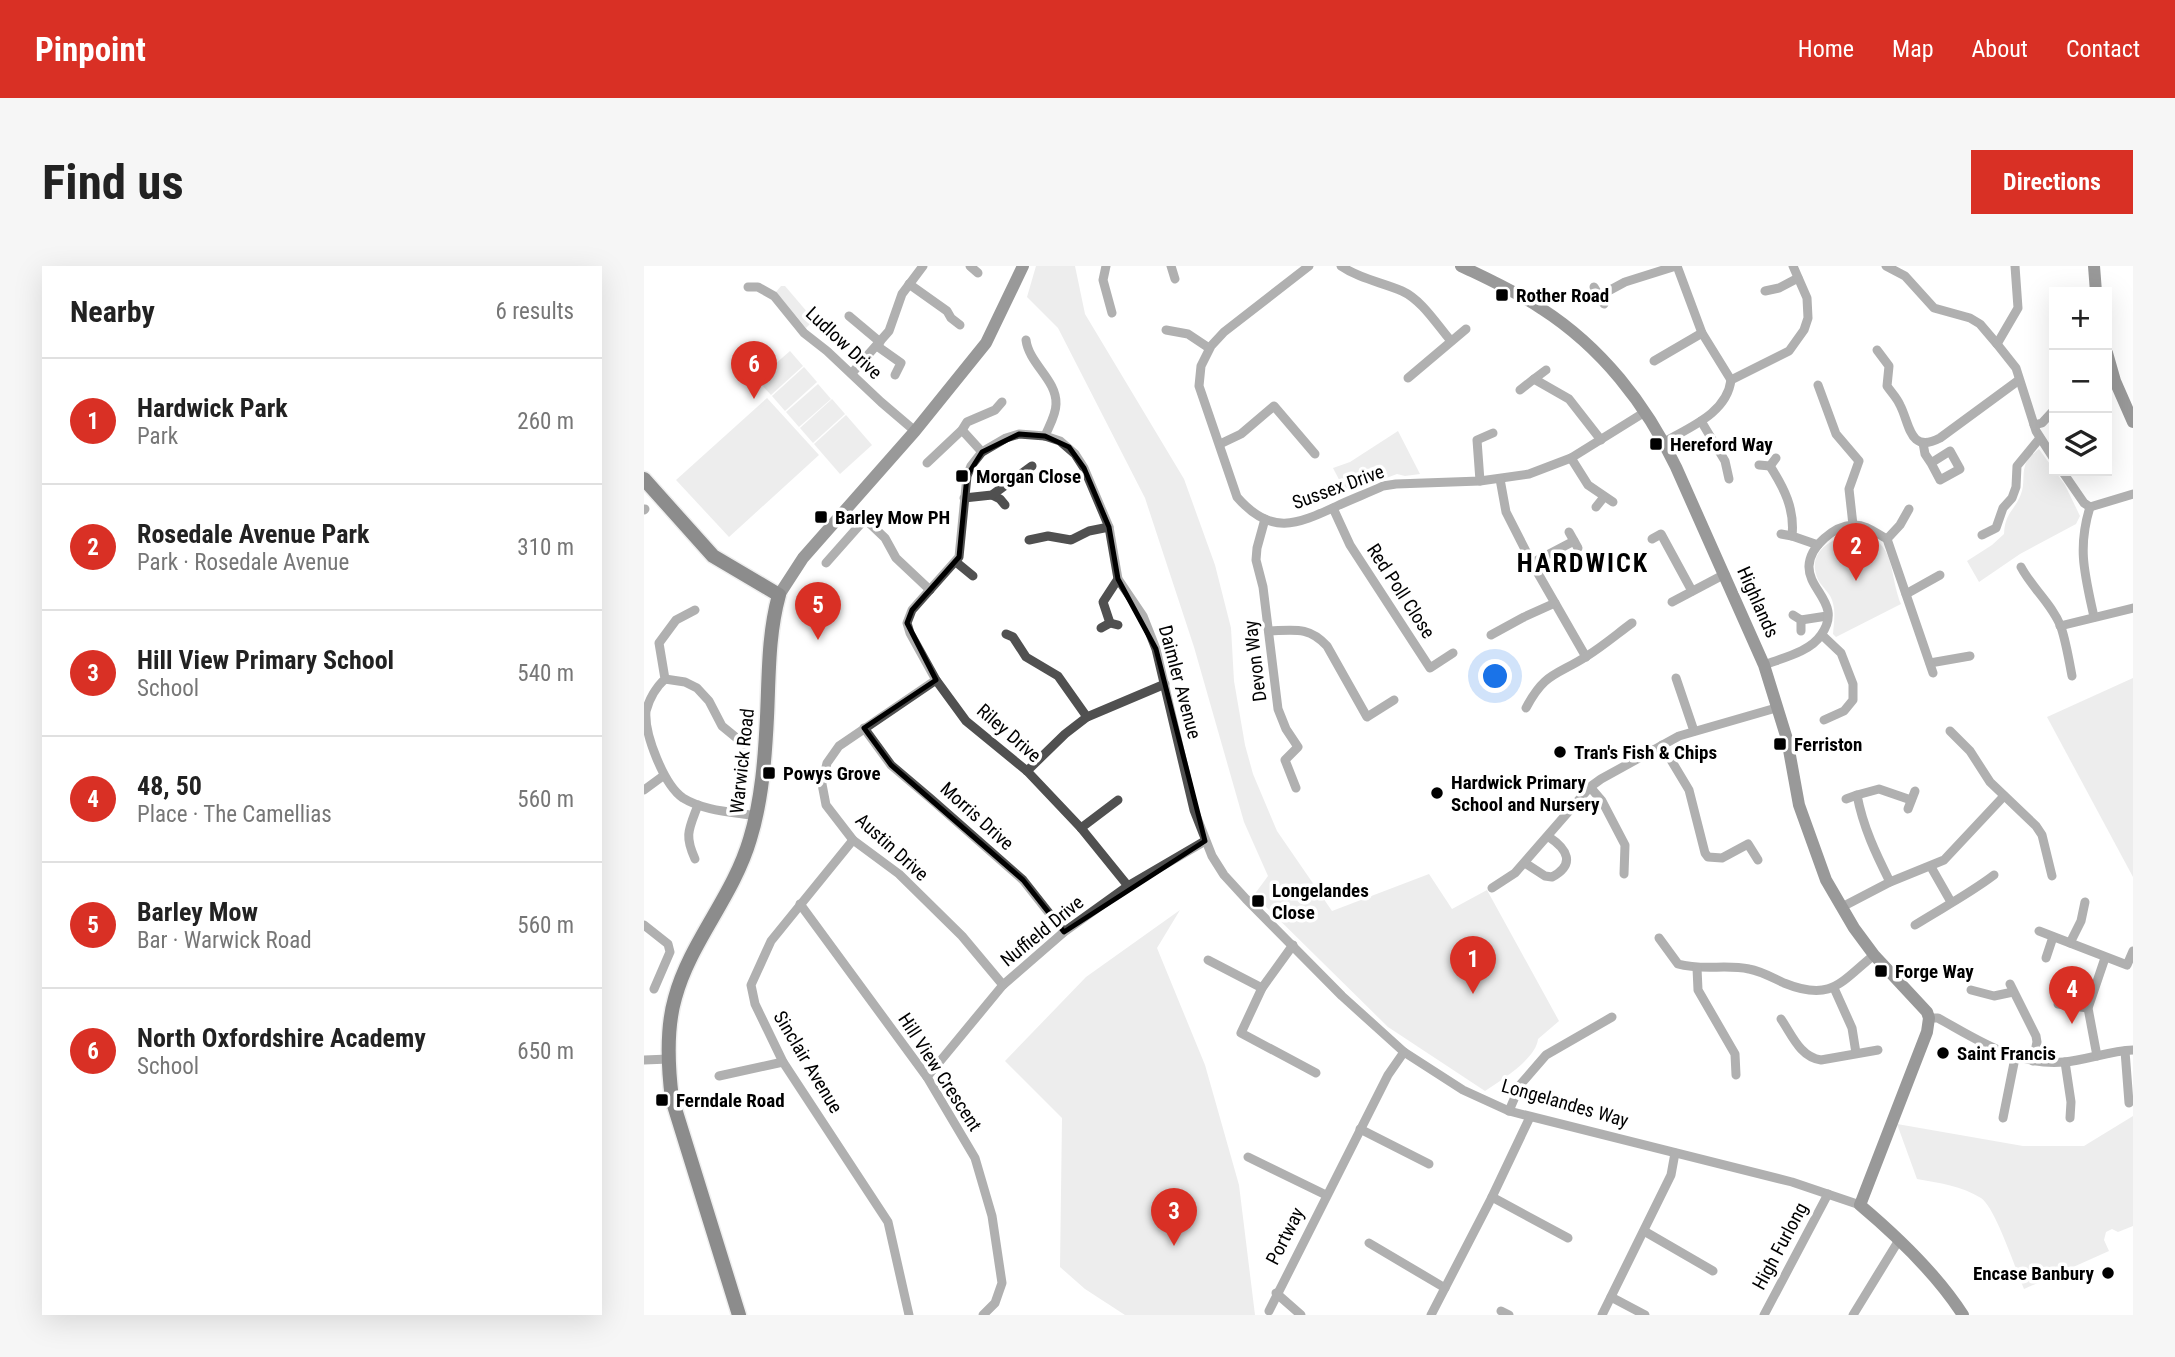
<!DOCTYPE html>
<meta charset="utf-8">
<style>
:root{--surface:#fff;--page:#f6f6f6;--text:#222;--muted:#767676;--line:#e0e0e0;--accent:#d93025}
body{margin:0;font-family:"Roboto Condensed",sans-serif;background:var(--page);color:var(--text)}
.controls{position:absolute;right:21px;top:21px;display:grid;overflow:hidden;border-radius:0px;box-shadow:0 7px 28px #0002}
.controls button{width:63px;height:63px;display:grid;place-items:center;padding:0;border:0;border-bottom:2px solid var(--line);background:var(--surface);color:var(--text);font:35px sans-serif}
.you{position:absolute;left:852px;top:411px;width:24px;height:24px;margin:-18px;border:5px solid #fff;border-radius:50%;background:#1a73e8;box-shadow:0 0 0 10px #1a73e833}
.badge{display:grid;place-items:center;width:46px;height:46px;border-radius:50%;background:var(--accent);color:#fff;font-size:23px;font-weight:700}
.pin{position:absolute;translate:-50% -58px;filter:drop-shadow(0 2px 4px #0008)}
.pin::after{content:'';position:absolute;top:37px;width:24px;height:21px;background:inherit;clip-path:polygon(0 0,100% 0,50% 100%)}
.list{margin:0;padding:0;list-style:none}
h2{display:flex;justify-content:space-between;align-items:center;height:91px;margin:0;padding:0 28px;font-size:30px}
h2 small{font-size:23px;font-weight:400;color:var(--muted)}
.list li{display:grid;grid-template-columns:46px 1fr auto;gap:21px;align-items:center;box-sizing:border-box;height:126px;padding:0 28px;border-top:2px solid var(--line)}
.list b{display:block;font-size:26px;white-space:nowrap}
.list p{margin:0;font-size:23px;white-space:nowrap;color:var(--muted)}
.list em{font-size:23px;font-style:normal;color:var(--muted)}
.icon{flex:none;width:38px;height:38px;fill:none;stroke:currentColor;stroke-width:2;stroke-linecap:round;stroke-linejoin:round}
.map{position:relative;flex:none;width:1489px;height:1049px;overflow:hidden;border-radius:0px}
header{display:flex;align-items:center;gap:42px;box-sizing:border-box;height:98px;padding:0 35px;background:var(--accent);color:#fff}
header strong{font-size:33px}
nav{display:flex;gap:38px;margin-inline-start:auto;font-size:24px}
.intro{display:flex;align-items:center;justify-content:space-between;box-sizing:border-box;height:168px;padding:0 42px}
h1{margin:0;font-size:49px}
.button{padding:18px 32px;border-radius:0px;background:var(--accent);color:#fff;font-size:24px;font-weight:700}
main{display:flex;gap:42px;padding:0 42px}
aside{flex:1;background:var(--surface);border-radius:0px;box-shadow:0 7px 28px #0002}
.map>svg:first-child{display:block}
.green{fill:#d7d7d7}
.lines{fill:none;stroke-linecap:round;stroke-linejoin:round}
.primary-casing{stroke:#dbdbdb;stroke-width:17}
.street{stroke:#505050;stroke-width:9}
.secondary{stroke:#1d1d1d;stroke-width:12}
.primary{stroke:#000;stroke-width:14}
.marked{fill:none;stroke:#000;stroke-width:5;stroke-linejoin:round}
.poi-dot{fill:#000;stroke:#fff;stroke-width:2.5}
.labels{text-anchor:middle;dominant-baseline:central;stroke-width:7;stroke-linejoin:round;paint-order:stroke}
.poi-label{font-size:19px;font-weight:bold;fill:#000;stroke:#fff;text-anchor:start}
.street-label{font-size:19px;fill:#000;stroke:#fff}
.district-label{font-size:26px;font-weight:bold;letter-spacing:2px;fill:#000;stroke:#fff}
</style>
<header>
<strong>Pinpoint</strong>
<nav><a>Home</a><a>Map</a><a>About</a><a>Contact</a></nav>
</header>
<div class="intro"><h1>Find us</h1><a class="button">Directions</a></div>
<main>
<aside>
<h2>Nearby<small>6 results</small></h2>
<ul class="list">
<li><span class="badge">1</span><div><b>Hardwick Park</b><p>Park</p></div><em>260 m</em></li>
<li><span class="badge">2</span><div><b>Rosedale Avenue Park</b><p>Park · Rosedale Avenue</p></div><em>310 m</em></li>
<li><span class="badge">3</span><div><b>Hill View Primary School</b><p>School</p></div><em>540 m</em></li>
<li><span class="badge">4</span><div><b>48, 50</b><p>Place · The Camellias</p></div><em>560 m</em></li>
<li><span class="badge">5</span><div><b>Barley Mow</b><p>Bar · Warwick Road</p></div><em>560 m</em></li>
<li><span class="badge">6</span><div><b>North Oxfordshire Academy</b><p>School</p></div><em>650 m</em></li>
</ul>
</aside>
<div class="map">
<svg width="1489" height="1049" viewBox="0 0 1489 1049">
<rect width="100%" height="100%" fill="#fff"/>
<g class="green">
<path d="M392,0h39l10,48 99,165 31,86 16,63 3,53 11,64 8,29 24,57 55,80 97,-37 23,35 35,-19 72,131 -21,18c-2,20 -37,41 -53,52l-97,-64 -134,-132 14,-19 -24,-54 -50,-175 -49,-149 -87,-170 -31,-31z"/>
<path d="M137,20h4l29,34 -8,8 -30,-36z"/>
<path d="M146,85l13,15 -32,29 -14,-15z"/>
<path d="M160,101l13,15 -32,29 -13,-15z"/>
<path d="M174,118l13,15 -32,28 -13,-15z"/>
<path d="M123,132l52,57 -90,82 -53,-57z"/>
<path d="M188,133l13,15 -32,29 -13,-15z"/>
<path d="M202,149l26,30 -32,29 -26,-30z"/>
<path d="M754,165l22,43 -15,2 -8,-2 -51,19 -13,-25 17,-6z"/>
<path d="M1395,183l26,36 15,31 -4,8 -56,30 -41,28 -12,-21 25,-16 12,-11c1,-22 10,-22 17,-40 4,-10 1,-19 4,-28 2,-8 8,-12 14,-17z"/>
<path d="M1210,266c43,7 34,39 47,72l-65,33 -3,-3c1,-12 3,-23 -1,-34 -3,-9 -12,-14 -15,-23 -10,-27 16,-38 37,-45z"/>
<path d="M1489,412v199l-86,-160z"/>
<path d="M536,644l-23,38 48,117 34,120 16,130h-130l-40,-26 -25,-22 2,-149 -57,-57 81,-84z"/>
<path d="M1489,850v110l-15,6 -6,-3 -6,3 -2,8 5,11 -85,38c-8,-19 -29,-82 -43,-91 -19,-12 -42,-15 -64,-19l-20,-55 126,22h61z"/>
</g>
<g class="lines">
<g class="primary-casing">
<path id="primary" d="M0,213l69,77 66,39c-11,40 -10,80 -12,122 -2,40 -5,83 -17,122 -17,58 -60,103 -75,159 -9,31 -7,69 -3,101l67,216"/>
</g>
<g class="street">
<path d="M326,0l8,7"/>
<path d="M462,0l-3,14 9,33"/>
<path d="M527,0l4,13"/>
<path d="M665,0l-85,66 -13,14 -10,20 -2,20 38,111c34,39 59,28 100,9 15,-7 31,-13 46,-20l13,-2 84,-3 49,-7 42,-16 74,-46"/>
<path d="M697,0c19,13 40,16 61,25 20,9 35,34 49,50"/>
<path d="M1033,0l25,67 29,47"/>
<path d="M1242,0l19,10 29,32 36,10 10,6 17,20 19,24 20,63 18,28"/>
<path d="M265,18l38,27 4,7 9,7"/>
<path d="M104,21h10l16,9 30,37 23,18 54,51 34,29"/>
<path d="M950,21l10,17"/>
<path d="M1121,25l14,-3 19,-10"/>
<path d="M955,30l26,-14 51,-16"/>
<path d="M205,50l31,26"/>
<path d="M522,64l22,4 21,14"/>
<path d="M382,74c3,24 31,40 30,64 0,11 -7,22 -11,32"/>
<path d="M1353,78l21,-36 -3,-42"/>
<path d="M233,80l24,17 -6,12"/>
<path d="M1233,84l12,16 -2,20c4,6 10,12 13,19 10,19 9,49 40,33l79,-58"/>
<path d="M1010,95l48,-28"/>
<path d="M902,104l-12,9 35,20 32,41"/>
<path d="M208,107l37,-42 13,-37 21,-28"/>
<path d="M764,112l58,-49"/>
<path d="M1174,119l18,49 23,27 -10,28 4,36"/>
<path d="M876,124l14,-11"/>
<path d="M1057,155l24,40 4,18"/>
<path d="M1390,159l8,-2 12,-13"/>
<path d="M318,164l20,22"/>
<path d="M1020,176c26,-15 63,-29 67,-62l58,-29 15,-21 4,-12 -1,-20 -14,-32"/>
<path d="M1279,177l2,11 6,9 19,-12 10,18 -20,11 -9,-17"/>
<path d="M576,178l21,-10 33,-28 41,48"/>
<path d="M927,192l17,27 25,17"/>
<path d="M283,197l35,-33 5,-8 28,-12 7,-8"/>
<path d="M1115,199l11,1 6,-8"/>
<path d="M1126,200c14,22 25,43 22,70l26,9"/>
<path d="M1418,205l22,32 6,4 43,-13"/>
<path d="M856,213l6,33 26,51 54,94"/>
<path d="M836,215l-3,-41 16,-7"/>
<path d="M348,229l8,4 5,6"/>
<path d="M320,232l28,-3 40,-29"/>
<path d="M952,241l8,-10"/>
<path d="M1446,241c-13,42 -5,68 4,110"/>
<path d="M689,242l17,37 80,123 23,-15"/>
<path d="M0,244l1,-1"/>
<path d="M621,253l-8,29 -1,12 7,27 15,122 8,20 12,18 -13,13 11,28"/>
<path d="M925,266l9,16"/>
<path d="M1137,268l11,2"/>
<path d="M1338,269l14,-7 7,-20 9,-10 4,-11 1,-21 23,-28"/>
<path d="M1008,273l9,-5 31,57"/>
<path d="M1243,273l13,-14 9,-16"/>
<path d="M385,274l19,-4 23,4 18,-9 20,-4"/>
<path d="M312,296l17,14"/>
<path d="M182,297l39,-44 20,19 11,20 34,32"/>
<path d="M888,297l42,-22"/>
<path d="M1377,301c11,21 31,37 40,60 5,15 8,33 11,49"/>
<path d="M1262,328l34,-19"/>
<path d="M1028,336l53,-28"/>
<path d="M51,344l-19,10 -17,23 6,36c-9,8 -16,21 -19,32 -2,23 18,74 37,87 21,13 50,14 73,18"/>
<path d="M1149,349l8,5v11"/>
<path d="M1157,354l26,-4"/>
<path d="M466,357l-7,-21 15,-23"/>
<path d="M1416,360l73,-18"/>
<path d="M457,362l9,-5 8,2"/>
<path d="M625,365c25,-1 40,-5 58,15l40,71 27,-17"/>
<path d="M362,368l7,3 13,20 32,19 29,41"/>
<path d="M847,369l33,-18 31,-14"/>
<path d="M1178,369l19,18 12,31v16l-9,11 -20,9"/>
<path d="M1286,397l40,-7"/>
<path d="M1120,399c18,-7 46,-13 57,-30 22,-31 -13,-44 -12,-69 1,-20 25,-40 44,-41 13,-1 24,9 34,14l46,134"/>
<path d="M1032,412l18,53"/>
<path d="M21,413l20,3 12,6 12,13 13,25 22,18"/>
<path d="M292,414l-97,66 -12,17 -5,21 4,21 27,35 46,34 63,62 41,49"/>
<path d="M882,442c19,-36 30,-32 61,-52 16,-10 30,-22 45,-33"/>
<path d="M220,462l27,37 40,34 92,81 41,52"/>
<path d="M1306,465l20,20 20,31 46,44 6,9 10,41"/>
<path d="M1018,479l27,45 16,63 3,4 14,1 26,-14 10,16"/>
<path d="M383,505l38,-37 22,-17 78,-33"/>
<path d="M946,521l12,14 23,44 -1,29"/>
<path d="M0,524l19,-14"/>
<path d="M1202,533l11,-4"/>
<path d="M1264,543l7,-18"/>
<path d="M437,562l37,-28"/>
<path d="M209,574l-82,101 -20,44 4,19 28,58 105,160 21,93"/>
<path d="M51,593c-11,-24 -6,-30 3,-54"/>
<path d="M881,597l20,13 7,1c24,-13 15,-28 -3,-40"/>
<path d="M1287,601l20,35"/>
<path d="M1246,616c-14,-28 -27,-55 -33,-87l22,-6 32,11"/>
<path d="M484,620l-47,-58 -54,-57 -61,-50 -30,-41 -26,-47 -3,-10 5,-13 47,-53 8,-81 4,-10 11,-14 24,-14 13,-4 26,2 15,5 15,13 9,14 25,59 9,52 25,37 13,33 38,161 18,46 12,19 22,24 96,97 62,56 59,38 46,21 283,71 68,23"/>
<path d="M848,622l23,-15 75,-86 11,-8 78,-43 97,-28"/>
<path d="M156,638l127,173 48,81 17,58 10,67 -7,20 -12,12"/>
<path d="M1198,641l48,-25 54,-22 60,-64"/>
<path d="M0,659l24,19 2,8 -16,37"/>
<path d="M1271,659c27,-17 54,-31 79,-50"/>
<path d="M1395,665l88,34 6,-14"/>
<path d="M1015,672l19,26c24,7 48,0 71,5 12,2 24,9 35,14 47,19 56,0 90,-28"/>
<path d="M1426,677l11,-22 4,-19"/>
<path d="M649,679l-31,43 -21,45 75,40"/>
<path d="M1402,692l7,-21"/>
<path d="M564,694l54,28"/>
<path d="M1053,702l1,22 37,64 1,21"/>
<path d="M1366,718l26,52 1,6 -4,19"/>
<path d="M1190,722l18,40 4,25"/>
<path d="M1327,724l23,6 19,-4"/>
<path d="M1414,738l30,4"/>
<path d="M1285,752h9c40,22 77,48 126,44 23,-2 45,-11 69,-12"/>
<path d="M1137,753c11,16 19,38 40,41l57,-10"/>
<path d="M1481,785l4,52"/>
<path d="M1453,790l-9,-48 17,-50"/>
<path d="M0,794l25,-1"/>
<path d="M1421,796l6,40 -1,16"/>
<path d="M75,810l64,-14"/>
<path d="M283,811l76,-92 61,-53 64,-46 77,-45"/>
<path d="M865,845l11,-26 26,-30 66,-38"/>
<path d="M1359,852l12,-60"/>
<path d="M716,863l69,35"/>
<path d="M604,891l78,38"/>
<path d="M848,931l76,41"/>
<path d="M1000,965l69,40"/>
<path d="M725,977l76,45"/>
<path d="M632,1027l25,22"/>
<path d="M967,1031l34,18"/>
<path d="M625,1045l119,-236 16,-23"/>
<path d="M857,1045l8,4"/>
<path d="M787,1049l61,-118 38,-80"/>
<path d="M958,1049l69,-140 4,-22"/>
<path d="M1120,1049l64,-121"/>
<path d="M1209,1049l46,-75"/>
</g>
<g class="secondary">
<path d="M817,0c27,13 56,26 81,43 59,38 104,95 134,158l88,198 23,74 12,66 27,75 28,48 20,27 53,57 2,6 -2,14 -67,173c38,32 76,68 103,110"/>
<path d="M1450,0l2,26"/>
<path d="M1463,87l8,28 18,41"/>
<path d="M135,329l24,-37 112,-127 71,-88 37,-77"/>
</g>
<use href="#primary" class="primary"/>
</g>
<path d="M0 0H1489V1049H0ZM375,168l26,2 24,11 15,21 25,59 9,52 38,70 49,192 -141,91 -41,-52 -132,-115 -27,-37 72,-48 -29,-57 5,-13 47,-53 8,-81 15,-24z" fill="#fff" fill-opacity=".55" fill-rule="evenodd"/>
<path class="marked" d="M375,168l26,2 24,11 15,21 25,59 9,52 38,70 49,192 -141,91 -41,-52 -132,-115 -27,-37 72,-48 -29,-57 5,-13 47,-53 8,-81 15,-24z"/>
<g class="poi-dot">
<rect x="851" y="22" width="14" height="14" rx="3.5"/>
<rect x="1005" y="171" width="14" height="14" rx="3.5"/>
<rect x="311" y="203" width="14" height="14" rx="3.5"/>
<rect x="170" y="244" width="14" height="14" rx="3.5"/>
<rect x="1129" y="471" width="14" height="14" rx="3.5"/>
<circle cx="916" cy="486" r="7"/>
<rect x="118" y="500" width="14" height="14" rx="3.5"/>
<circle cx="793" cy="527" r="7"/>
<rect x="607" y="628" width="14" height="14" rx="3.5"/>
<rect x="1230" y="698" width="14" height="14" rx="3.5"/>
<circle cx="1299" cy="787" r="7"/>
<rect x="11" y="827" width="14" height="14" rx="3.5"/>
<circle cx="1464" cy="1007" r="7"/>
</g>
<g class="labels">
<g class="poi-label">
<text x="872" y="29">Rother Road</text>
<text x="1026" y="178">Hereford Way</text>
<text x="332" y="210">Morgan Close</text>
<text x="191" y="251">Barley Mow PH</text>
<text x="1150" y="478">Ferriston</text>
<text x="930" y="486">Tran's Fish &amp; Chips</text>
<text x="139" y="507">Powys Grove</text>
<text x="807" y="516">Hardwick Primary<tspan x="807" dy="22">School and Nursery</tspan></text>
<text x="628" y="624">Longelandes<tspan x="628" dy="22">Close</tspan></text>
<text x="1251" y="705">Forge Way</text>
<text x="1313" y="787">Saint Francis</text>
<text x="32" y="834">Ferndale Road</text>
<text x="1450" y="1007" text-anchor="end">Encase Banbury</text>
</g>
<g class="street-label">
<text transform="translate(200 77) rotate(43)">Ludlow Drive</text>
<text transform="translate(694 221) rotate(-20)">Sussex Drive</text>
<text transform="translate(757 325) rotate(57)">Red Poll Close</text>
<text transform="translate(1114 336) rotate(66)">Highlands</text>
<text transform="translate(611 395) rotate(-97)">Devon Way</text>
<text transform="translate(536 416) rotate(75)">Daimler Avenue</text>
<text transform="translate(365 467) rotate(41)">Riley Drive</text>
<text transform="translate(98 495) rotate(-84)">Warwick Road</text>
<text transform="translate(333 550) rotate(42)">Morris Drive</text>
<text transform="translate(248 581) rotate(42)">Austin Drive</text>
<text transform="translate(398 665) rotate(-39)">Nuffield Drive</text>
<text transform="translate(164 796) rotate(59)">Sinclair Avenue</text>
<text transform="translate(296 806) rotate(57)">Hill View Crescent</text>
<text transform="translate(921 837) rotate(16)">Longelandes Way</text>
<text transform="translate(641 970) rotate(-63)">Portway</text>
<text transform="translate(1136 980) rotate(-62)">High Furlong</text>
</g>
<g class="district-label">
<text x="939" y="297">HARDWICK</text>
</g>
</g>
</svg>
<div class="controls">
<button>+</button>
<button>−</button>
<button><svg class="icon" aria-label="layers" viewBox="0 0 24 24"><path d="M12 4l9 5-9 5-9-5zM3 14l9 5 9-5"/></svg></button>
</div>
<div class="you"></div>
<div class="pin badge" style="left:829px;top:728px">1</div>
<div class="pin badge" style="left:1212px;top:315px">2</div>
<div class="pin badge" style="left:530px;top:980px">3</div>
<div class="pin badge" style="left:1428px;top:758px">4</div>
<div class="pin badge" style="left:174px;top:374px">5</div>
<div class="pin badge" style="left:110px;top:133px">6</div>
</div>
</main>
